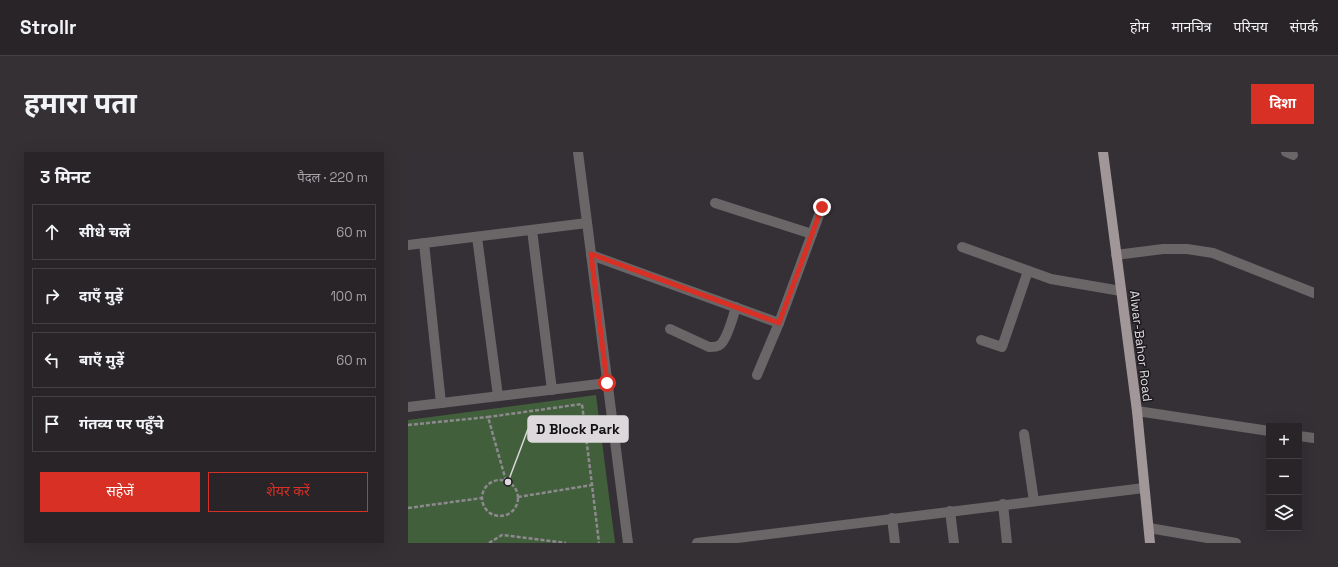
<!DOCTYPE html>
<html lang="hi">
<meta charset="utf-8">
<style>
:root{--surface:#282428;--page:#343034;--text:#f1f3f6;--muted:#a5a4a8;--line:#444145;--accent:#d93025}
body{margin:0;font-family:"Space Grotesk","Noto Sans Devanagari",sans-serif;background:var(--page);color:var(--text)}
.controls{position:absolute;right:12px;bottom:12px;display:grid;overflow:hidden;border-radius:0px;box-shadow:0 4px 16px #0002}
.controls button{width:36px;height:36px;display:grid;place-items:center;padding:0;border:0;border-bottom:1px solid var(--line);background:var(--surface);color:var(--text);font:20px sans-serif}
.stop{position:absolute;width:12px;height:12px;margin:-9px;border:3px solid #d93025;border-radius:50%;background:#fff}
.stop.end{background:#d93025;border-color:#fff;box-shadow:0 1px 4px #0008}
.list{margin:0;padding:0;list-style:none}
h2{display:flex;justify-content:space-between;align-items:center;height:52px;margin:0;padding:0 16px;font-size:17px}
h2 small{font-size:13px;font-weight:400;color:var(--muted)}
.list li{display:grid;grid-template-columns:26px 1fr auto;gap:12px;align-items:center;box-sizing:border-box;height:56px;margin:0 8px 8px;padding:0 8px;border:1px solid var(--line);border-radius:0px}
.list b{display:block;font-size:15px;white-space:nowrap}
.list em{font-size:13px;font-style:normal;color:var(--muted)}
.actions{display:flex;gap:8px;padding:12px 16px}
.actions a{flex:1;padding:9px 0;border:1px solid var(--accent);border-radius:0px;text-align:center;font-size:14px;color:var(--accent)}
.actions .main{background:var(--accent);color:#fff}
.icon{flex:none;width:22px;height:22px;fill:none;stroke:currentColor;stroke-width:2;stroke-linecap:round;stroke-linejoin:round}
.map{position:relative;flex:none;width:906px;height:391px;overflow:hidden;border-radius:0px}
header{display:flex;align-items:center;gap:24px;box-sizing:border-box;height:56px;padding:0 20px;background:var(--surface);border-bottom:1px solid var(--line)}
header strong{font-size:19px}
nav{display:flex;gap:22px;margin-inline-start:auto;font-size:14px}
.intro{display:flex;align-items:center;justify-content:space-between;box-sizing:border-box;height:96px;padding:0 24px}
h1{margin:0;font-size:28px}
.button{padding:10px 18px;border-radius:0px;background:var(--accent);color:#fff;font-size:14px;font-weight:700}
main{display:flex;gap:24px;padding:0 24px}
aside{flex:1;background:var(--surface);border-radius:0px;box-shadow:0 4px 16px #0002}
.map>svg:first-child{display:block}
.green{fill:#425f3c}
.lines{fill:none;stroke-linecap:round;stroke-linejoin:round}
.path{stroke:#8d898e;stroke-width:2.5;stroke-dasharray:4 2;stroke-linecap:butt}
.street{stroke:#6a6566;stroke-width:10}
.primary{stroke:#a19798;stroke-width:10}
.route{stroke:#d93025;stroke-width:5}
.labels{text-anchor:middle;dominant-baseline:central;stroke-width:3;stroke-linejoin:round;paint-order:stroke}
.street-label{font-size:13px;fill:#dcd8dc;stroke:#1b191c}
.leader{fill:none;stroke:#dcd8dc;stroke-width:1.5}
.callout-dot{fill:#dcd8dc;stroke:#1b191c;stroke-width:1.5}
.callout{fill:#dcd8dc;stroke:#dcd8dc;stroke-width:1.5}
.callout-label{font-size:14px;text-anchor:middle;font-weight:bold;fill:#111}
</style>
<header>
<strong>Strollr</strong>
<nav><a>होम</a><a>मानचित्र</a><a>परिचय</a><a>संपर्क</a></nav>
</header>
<div class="intro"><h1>हमारा पता</h1><a class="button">दिशा</a></div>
<main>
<aside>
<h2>3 मिनट<small>पैदल · 220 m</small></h2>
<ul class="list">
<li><svg class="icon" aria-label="ahead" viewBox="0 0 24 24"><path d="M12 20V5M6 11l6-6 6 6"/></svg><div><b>सीधे चलें</b></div><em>60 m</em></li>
<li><svg class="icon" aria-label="right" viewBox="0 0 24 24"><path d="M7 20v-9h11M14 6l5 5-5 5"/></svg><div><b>दाएँ मुड़ें</b></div><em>100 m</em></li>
<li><svg class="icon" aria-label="left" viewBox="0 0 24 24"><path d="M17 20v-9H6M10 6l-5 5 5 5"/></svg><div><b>बाएँ मुड़ें</b></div><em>60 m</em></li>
<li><svg class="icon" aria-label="arrive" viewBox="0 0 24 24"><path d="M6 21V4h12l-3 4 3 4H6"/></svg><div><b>गंतव्य पर पहुँचे</b></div></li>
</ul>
<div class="actions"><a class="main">सहेजें</a><a>शेयर करें</a></div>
</aside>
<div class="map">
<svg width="906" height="391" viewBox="0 0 906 391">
<rect width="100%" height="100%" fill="#353036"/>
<path class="green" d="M188,243l19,148h-207v-123z"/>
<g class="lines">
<g class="path">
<path d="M0,273l80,-8"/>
<circle cx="92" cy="346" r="18"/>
<path d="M98,329l-18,-64 94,-13 10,81"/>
<path d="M110,345l74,-12 7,58"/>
<path d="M0,356l74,-10"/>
<path d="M81,391l13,-8 64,8"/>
</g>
<g class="street">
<path d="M170,0l50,391"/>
<path d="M878,0l7,3"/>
<path d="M307,51l97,31"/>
<path d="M124,78l20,160"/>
<path d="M69,85l21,159"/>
<path d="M16,91l17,160"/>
<path d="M0,93l179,-22"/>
<path d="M554,95l89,32 70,12"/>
<path d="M183,103l188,68 43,-116"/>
<path d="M708,103l47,-6h24l26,4 101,40"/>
<path d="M262,177l39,18c5,0 9,0 12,-3 7,-7 12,-27 15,-37"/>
<path d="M573,188l21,7 26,-76"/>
<path d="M349,223l22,-52"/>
<path d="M0,255l199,-24"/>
<path d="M729,259l132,20"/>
<path d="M616,282l10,67"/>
<path d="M891,284l15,2"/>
<path d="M595,352l4,39"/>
<path d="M542,359l4,32"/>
<path d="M484,366l3,25"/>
<path d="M741,376l87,15"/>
<path d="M289,391l447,-55"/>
</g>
<path class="primary" d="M695,0l34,259 13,132"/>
</g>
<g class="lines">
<path class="route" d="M199,231l-16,-129 188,69 43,-116"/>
</g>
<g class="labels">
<g class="street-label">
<text transform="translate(733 194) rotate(83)">Alwar-Bahor Road</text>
</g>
</g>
<path class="leader" d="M100 330L120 277"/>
<circle class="callout-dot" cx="100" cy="330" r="4"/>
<rect class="callout" x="120" y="264" width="100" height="26" rx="4"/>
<g class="callout-label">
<text x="170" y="282">D Block Park</text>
</g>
</svg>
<div class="controls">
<button>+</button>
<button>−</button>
<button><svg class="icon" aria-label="layers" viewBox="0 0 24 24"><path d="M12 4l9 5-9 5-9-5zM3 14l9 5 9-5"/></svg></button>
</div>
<div class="stop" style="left:199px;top:231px"></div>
<div class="stop end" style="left:414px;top:55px"></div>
</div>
</main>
